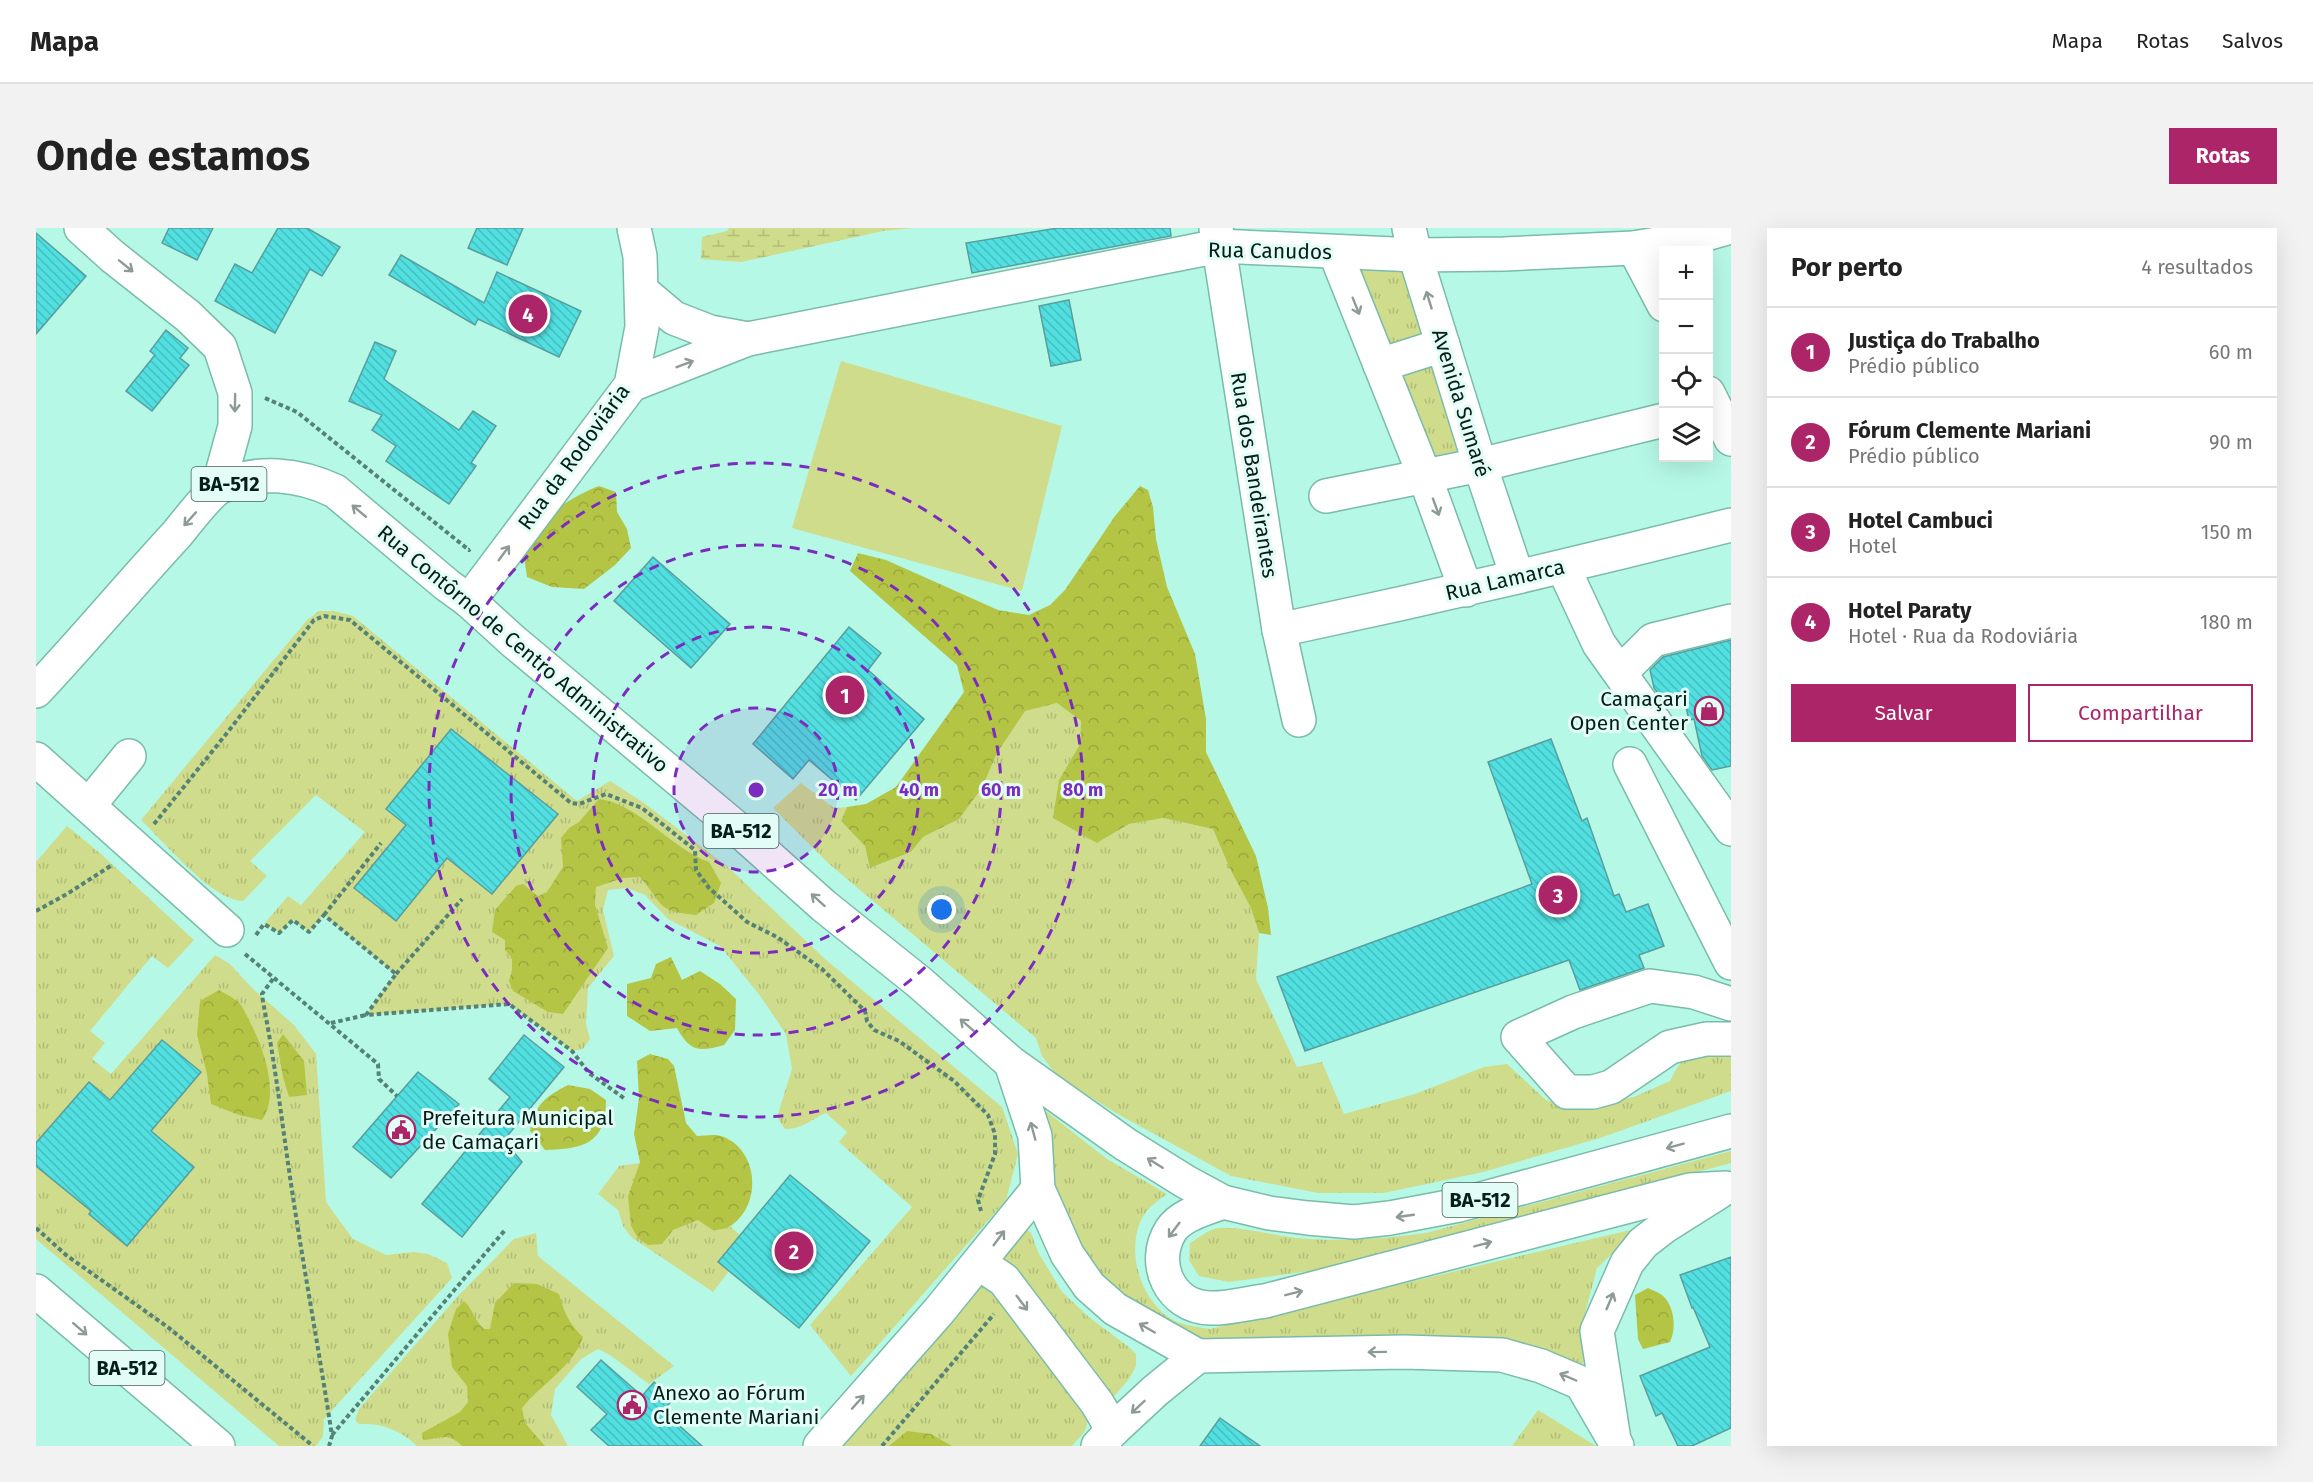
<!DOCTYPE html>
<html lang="pt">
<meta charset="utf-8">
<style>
:root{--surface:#fff;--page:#f2f2f2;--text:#222;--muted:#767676;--line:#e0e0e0;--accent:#ad2569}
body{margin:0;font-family:"Fira Sans",sans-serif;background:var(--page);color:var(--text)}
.controls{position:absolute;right:18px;top:18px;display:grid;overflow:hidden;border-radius:0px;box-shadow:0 6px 24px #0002}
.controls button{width:54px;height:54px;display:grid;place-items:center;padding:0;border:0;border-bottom:2px solid var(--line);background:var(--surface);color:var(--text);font:30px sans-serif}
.you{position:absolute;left:906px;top:682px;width:21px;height:21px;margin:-15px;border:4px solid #fff;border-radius:50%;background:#1a73e8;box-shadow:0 0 0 9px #1a73e833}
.badge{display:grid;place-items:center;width:39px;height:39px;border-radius:50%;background:var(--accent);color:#fff;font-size:20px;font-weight:700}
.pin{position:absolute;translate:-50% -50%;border:3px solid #fff;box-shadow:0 2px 6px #0006}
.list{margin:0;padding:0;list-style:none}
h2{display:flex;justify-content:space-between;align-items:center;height:78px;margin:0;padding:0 24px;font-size:26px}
h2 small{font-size:20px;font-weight:400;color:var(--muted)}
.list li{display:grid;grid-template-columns:39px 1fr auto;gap:18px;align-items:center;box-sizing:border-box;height:90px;padding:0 24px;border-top:2px solid var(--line)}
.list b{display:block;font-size:22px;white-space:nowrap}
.list p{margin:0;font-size:20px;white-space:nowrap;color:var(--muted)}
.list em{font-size:20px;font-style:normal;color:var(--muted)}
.actions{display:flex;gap:12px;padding:18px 24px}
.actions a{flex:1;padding:14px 0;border:2px solid var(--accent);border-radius:0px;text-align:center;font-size:21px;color:var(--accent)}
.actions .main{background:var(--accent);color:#fff}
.icon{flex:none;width:33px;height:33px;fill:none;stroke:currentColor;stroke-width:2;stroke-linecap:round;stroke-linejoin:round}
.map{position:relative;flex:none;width:1695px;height:1218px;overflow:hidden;border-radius:0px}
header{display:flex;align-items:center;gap:36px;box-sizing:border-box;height:84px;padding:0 30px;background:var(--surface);border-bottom:2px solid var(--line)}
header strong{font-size:28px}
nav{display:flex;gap:33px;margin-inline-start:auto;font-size:21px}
.intro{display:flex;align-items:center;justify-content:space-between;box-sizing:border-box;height:144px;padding:0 36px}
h1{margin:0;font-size:42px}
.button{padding:15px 27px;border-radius:0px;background:var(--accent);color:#fff;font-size:21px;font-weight:700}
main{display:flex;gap:36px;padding:0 36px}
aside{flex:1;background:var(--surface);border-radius:0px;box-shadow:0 6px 24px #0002}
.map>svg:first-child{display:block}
.grass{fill:url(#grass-tufts)}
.forest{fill:url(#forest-crowns)}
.wetland{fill:url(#wetland-marsh)}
.pitch{fill:#cfdc8b}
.building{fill:url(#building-back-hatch);stroke:#589e9e;stroke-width:1.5}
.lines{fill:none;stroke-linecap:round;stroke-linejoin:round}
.minor-casing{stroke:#7abbaa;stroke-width:36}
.major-casing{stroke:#7abbaa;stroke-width:36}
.path{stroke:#558277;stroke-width:4;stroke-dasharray:4.5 3;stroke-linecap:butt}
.minor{stroke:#fff;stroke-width:33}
.major{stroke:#fff;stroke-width:33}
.oneway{stroke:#8e9a98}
.ring{fill:none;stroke:#7b2cbf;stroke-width:3;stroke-dasharray:10 8}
.labels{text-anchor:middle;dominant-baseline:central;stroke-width:6;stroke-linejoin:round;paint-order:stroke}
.shield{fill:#e3fcf5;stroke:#47615b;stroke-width:1.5}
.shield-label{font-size:20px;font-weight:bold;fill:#041f19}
.street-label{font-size:21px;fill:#041f19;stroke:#e3fcf5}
.poi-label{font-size:21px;fill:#041f19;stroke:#e3fcf5;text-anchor:start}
.centre{fill:#7b2cbf;stroke:#e3fcf5;stroke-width:3}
.ring-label{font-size:18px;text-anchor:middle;font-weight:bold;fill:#7b2cbf;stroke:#e3fcf5;stroke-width:6;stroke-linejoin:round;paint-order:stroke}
</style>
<header>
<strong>Mapa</strong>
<nav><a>Mapa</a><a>Rotas</a><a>Salvos</a></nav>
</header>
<div class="intro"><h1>Onde estamos</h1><a class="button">Rotas</a></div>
<main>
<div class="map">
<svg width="1695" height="1218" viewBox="0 0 1695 1218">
<defs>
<pattern id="grass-tufts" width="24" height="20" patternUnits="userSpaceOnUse" patternTransform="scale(1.5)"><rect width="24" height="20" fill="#cfdc8b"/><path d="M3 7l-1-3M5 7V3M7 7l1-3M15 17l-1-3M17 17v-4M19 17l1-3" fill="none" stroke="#b0bc77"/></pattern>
<pattern id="forest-crowns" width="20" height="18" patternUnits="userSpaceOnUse" patternTransform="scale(1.5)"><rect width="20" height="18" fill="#b4c445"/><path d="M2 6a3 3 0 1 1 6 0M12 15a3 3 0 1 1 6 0" fill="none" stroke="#99a83c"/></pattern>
<pattern id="wetland-marsh" width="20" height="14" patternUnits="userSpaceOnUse" patternTransform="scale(1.5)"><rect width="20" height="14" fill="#cfdc8b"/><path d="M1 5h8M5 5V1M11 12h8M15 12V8" fill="none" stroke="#b0bc77"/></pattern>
<pattern id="building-back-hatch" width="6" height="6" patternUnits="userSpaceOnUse" patternTransform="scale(1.5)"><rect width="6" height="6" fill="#51dfe0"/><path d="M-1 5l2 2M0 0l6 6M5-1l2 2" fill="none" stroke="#45bfc0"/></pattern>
</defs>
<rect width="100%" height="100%" fill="#b6f8e6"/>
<g class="grass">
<path d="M1372,39l60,192 -38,8 -71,-197z"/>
<path d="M283,383h15l19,5 224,185 33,-20 34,22 84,64 97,92 177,148 16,47 -12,46 -155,176 -41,-51 102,-118 -73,-65 8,-10 -21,-19c-14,6 -25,17 -41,16l-8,-12 15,-48 -6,-35 -25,-37 -41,-51 -52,-27 -23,-24 -18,-7 -19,2 -5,20 11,46 -26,32 -2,36 4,15 -7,10 -11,2 -63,-47 -143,11 29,-41 -71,-59 -15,17 -16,-12 -14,13 -15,-9 24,-28 13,9 64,-73 -49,-37 -66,66 17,15 -24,25c-30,0 -79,-59 -102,-81l166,-200z"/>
<path d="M1021,475l24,18 -1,23 -21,36 38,63 32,-19 34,-6 50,11 17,40 21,39 8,25 -3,46 41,88 25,-5 22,52 71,-20 69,-27 23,-3 39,36 25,8 63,-11 36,-16c18,-36 25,-28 61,-27v37l-128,46 -120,35 -99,21h-66l-87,-17 -115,-63 -59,-37 -15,-20 -6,-18 -208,-175 -55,-55 28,-25 33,25 13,-1 -6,14 24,25 6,22 40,-16 12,-15 36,-18 23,-31 15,-35 28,-43z"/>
<path d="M31,598l34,28 93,86 -26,28 -16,-12 -62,75 15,12 -13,16 19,15 104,-119 15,9 21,23 43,38 22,29 10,148 27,37 33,16 28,-3 14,2 19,9 5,15 -128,141 -1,17 -7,10h-37l-243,-207v-377z"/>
<path d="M998,874l73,57 60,35c-10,7 -20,14 -26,26 -16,35 2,86 36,102 10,4 23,5 33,7l429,-101 -42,40 -14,53v57l-24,-20 -54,-19 -298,4 -74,-33 -59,-62 -17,-47z"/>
<path d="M1695,923v12l-392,104 -110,15 -30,-6 -10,-16 1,-17c7,-4 15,-11 24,-14 18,-5 61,7 83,9 43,4 86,1 129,-5z"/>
<path d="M604,935l-12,33 45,34 25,-11 16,12 17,-4 9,8 -22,26 11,10 -16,21 -82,-55 -8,-11 -5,-16 -20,-16 21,-28z"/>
<path d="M990,1001l5,4 7,19 24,40 28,26 39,29 7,7v12l-7,13 -24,28 -106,-150z"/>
<path d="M500,1005l2,23 136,110 -25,18 -39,-29 -12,-6 -17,10 -26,30 -4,26 17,31h-151c-17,-16 -34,-23 -58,-22l-4,-4 4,-11 99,-113 56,-57z"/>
<path d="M942,1056h12l94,127c8,18 -1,22 -12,35h-231z"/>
<path d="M1502,1182l58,36h-84z"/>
</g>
<g class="forest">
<path d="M563,258l17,6 1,20 10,17 4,19 -16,17 -31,24 -32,-2 -25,-10c-1,-9 -4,-21 -3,-29 7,-27 51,-53 75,-62z"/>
<path d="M1104,258l8,4 5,17 3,32 11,48 28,67 11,65v33l50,104 12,52 3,27 -12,-2 -8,-25 -21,-39 -17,-40 -50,-11 -34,6 -32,19 -44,-25 6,-38 21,-36 1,-23 -24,-18 -32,8 -28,42 -15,35 -23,31 -36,18 -12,15 -41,16 -5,-22 -24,-25 6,-14 19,-3 30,-17 68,-95 -7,-27 -107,-94 8,-18 28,7 112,50 31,5 21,-10 15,-15 50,-74z"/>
<path d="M563,571c38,4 73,50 110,63l12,21 -7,20 -18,12c-40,-4 -32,-10 -56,-38l-17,1 -27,9 -1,18 13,43 -45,66 -15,-2 -35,-21 -4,-10 3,-11v-12l-7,-8v-10l-13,-8 3,-22 21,-24 7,-2 15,12 9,-4 16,-25 -2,-29 8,-10 10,-6z"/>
<path d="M635,729l11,23 18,-9 20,13 16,15 -1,31 -11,15c-25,7 -34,7 -47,-17l-27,3 -23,-15v-32l24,-6 5,-14z"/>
<path d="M183,762c6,4 14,7 19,12 5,4 7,11 10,16 14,26 33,75 14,102l-23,-5 -28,-11 -4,-30 -10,-39 3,-34z"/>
<path d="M247,806l21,27 3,34 -18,2 -6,-20 -6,-34z"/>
<path d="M614,826l18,5 6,7 12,57 11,13c7,0 17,-2 24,0 37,12 42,67 11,89 -4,4 -12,4 -18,6l-16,-11 -25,10 -11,14 -14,1 -10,-7 -7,-12 -3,-30 12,-34 -6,-28 5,-36 -2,-37z"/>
<path d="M532,857l22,4 16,11c0,44 -23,49 -61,50l-15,-19c5,-27 15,-34 38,-46z"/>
<path d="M478,1055l23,1 22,10c5,18 10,30 24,43 -10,30 -41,46 -61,71l3,15 20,23h-83c-15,-15 -21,-7 -39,-6l-1,-7 38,-21 8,-10 -1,-16 -15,-19 -4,-33 8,-25 8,-8c9,8 9,18 20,28h6l5,-26z"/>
<path d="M1612,1060c4,2 10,4 14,7 12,10 15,33 8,47l-27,7 -5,-10 -3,-44z"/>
<path d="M871,1203l24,3 21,12h-63z"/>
</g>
<path class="wetland" d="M693,0h185l-31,3 -142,31 -40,-3 1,-22 25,-6z"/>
<path class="pitch" d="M805,133l221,65 -40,165 -230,-63z"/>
<g class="building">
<path d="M133,0h44l-16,32 -35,-17z"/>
<path d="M242,0h29l33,19 -18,29 -12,-7 -35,64 -60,-32 20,-37 17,9z"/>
<path d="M441,0h46l-16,37 -39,-17z"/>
<path d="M1022,0h112l1,8 -199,37 -6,-30z"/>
<path d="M0,5l50,43 -50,58z"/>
<path d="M365,27l83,48 13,-31 84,39 -22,46 -81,-38 -3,6 -86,-50z"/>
<path d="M1033,72l12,60 -30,6 -12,-60z"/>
<path d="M130,102l22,18 -8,10 9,7 -37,46 -26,-20 29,-36 -5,-4z"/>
<path d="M339,114l21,9 -12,28 5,4 70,47 14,-19 23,15 -25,37 5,3 -27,38 -63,-43 10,-15 -24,-16 10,-15 -33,-14z"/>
<path d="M617,329l77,67 -39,44 -77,-67z"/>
<path d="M813,399l32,26 -13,17 56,49 -68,81 -47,-40 -16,19 -40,-35z"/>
<path d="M1695,412v126l-19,4 -10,-14 -8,-37 -5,1 -5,-22 -20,4 -10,-14 -4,-18 13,-13z"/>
<path d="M415,501l107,85 -66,80 -45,-36 -51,63 -42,-33 52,-63 -20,-16z"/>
<path d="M1515,511l31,82 5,-3 27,78 5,-2 7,18 22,-8 16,42 -25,9 5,13 -64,22 -11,-30 -264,91 -28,-74 255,-93 -44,-122z"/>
<path d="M488,807l40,32 -60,73 18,22 -60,75 -40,-33 88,-107 -21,-18z"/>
<path d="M126,812l39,32 -50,59 43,36 -67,79 -38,-32 2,-3 -55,-45v-23l53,-61 21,18z"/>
<path d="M382,844l41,32 -68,74 -38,-31z"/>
<path d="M754,947l80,66 -71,87 -81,-66z"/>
<path d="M1695,1029v171l-39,18h-14l-16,-33 -6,3 -16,-40 70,-29 -17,-40 -1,1 -12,-33z"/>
<path d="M565,1132l41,36 12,-14 19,17 -10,12 39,35h-93l-18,-16 16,-16 -30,-27z"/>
<path d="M1184,1190l40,28h-60z"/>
</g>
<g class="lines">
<g class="minor-casing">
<g id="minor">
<path d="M45,0l31,28 76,60 32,31 15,46v33l-17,62"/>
<path d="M1180,0l63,402 20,90"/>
<path d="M1373,0l6,27 65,210 37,111"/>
<path d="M1598,20l30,57"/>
<path d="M1299,24l90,225 41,113"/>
<path d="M606,63l32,27 36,14 38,7"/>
<path d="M1344,137l63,-20"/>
<path d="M595,157l117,-46 471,-93 196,9 89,-1 130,-6 58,-10 35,-10"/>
<path d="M1672,165l23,46"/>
<path d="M1290,268l154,-31 184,-45"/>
<path d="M1527,339l36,77 132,185"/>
<path d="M1243,402c151,-32 302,-67 452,-105"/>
<path d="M1584,445l33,-33 78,-19"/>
<path d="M0,531l191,171"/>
<path d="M1594,536l101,199"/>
<path d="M53,577l40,-49"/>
<path d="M1695,776l-37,-12 -44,-6 -77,26 -55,25 49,55h26l18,-5 59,-40 36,-8h25"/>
<path d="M975,835l24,73 3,53 29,65 22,32 26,23 83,47"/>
<path d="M943,1035l25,17 93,123 16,27"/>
<path d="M784,1218l119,-135 99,-122"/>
<path d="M1062,1218l15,-16 42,-39 43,-35 206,-4 98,3 39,11 40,17 32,55"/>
</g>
</g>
<g class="major-casing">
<g id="major">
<path d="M433,373l162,-216 11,-58 -2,-71 -6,-28"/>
<path d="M0,463c48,-51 93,-105 141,-157 9,-11 32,-41 43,-47 37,-18 79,-13 115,4l112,94 22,16 44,40 227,190 84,75 95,76 92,81 114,81 61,38 37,20 46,11 39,5 46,4 36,-4 69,-13 272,-74"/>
<path d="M1187,974c-17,7 -41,12 -52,28 -21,33 -1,77 39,78 17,1 37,-5 55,-7l425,-111 36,-2"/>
<path d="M0,1063l182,155"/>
<path d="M1581,1218l-3,-6 -17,-109 30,-68 16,-20 22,-17 54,-34"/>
</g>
</g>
<g class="path">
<path d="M229,170l32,14 172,138 1,-1"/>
<path d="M118,596l73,-91 87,-113 10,-4 26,4 221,183 8,1 27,-10 36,14 53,42 1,20 13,18 38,34 30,15 45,32 43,42 2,10 7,9 25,11 55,40 34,34 7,19v20l-17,46 3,11"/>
<path d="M0,683l31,-17 45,-29"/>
<path d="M288,687l57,-72"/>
<path d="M220,707l8,-11 15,9 14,-13 16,12 15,-17 72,59 -30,41 143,-11 63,47 17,22 36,26"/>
<path d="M209,726l133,110 1,15 18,17"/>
<path d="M360,746l66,-75"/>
<path d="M237,751l-11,15 1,8c13,65 20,130 30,195 12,79 27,159 39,239l-3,10"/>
<path d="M295,795l35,-8"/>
<path d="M0,1000l30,27 103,73 144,118"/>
<path d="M296,1207l173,-205"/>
<path d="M846,1218l112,-132"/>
</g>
<use href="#minor" class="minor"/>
<use href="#major" class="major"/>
</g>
<defs><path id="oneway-shaft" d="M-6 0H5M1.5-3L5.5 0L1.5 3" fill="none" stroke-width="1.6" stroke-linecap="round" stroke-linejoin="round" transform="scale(1.5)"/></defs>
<g class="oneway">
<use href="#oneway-shaft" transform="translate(90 38) rotate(39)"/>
<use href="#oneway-shaft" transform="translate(1393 72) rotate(-107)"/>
<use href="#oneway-shaft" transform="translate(1320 78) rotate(68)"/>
<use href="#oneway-shaft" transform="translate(649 136) rotate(-21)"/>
<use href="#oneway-shaft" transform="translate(199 175) rotate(91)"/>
<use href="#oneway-shaft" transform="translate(1400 279) rotate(70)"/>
<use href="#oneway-shaft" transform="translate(323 283) rotate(-140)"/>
<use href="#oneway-shaft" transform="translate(154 291) rotate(132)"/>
<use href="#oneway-shaft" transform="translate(468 325) rotate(-54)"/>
<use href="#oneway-shaft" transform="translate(782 672) rotate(-138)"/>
<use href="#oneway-shaft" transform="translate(931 797) rotate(-139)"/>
<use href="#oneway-shaft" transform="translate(997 903) rotate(-105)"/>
<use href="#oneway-shaft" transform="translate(1639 918) rotate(165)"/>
<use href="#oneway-shaft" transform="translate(1119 935) rotate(-148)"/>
<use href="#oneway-shaft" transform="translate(1369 988) rotate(172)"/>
<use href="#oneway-shaft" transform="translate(1138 1002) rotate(127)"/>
<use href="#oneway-shaft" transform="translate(963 1010) rotate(-53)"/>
<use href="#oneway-shaft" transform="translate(1447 1016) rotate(-15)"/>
<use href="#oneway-shaft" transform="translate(1258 1065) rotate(-14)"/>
<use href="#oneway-shaft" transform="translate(1574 1073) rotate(-67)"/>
<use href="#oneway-shaft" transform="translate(986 1075) rotate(53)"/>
<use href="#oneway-shaft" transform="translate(1111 1100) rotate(-150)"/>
<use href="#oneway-shaft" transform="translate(44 1101) rotate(41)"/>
<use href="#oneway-shaft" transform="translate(1341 1124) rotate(179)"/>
<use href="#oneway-shaft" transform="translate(1532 1149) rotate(-157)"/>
<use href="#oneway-shaft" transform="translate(822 1174) rotate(-48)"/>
<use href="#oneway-shaft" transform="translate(1102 1179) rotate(137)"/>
</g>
<circle cx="720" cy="562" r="82" fill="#7b2cbf" fill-opacity=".12"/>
<g class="ring">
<circle cx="720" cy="562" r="82"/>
<circle cx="720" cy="562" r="163"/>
<circle cx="720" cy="562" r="245"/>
<circle cx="720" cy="562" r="327"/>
</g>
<defs>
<g id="shop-ring" transform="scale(1.5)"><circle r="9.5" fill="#e3fcf5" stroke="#ad2569" stroke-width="1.5"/><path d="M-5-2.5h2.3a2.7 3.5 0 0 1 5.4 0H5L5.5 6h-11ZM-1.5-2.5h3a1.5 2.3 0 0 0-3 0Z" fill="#ad2569"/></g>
<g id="civic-ring" transform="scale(1.5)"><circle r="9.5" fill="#e3fcf5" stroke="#ad2569" stroke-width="1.5"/><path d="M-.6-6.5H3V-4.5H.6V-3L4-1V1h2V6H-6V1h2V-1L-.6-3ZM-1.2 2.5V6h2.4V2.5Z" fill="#ad2569"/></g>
</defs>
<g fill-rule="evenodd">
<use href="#shop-ring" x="1673" y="483"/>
<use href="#civic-ring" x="365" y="902"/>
<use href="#civic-ring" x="596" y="1177"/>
</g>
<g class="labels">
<g class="shield">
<rect x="155.5" y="239" width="75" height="34" rx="4.5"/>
<rect x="667.5" y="586" width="75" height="34" rx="4.5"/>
<rect x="1406.5" y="955" width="75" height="34" rx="4.5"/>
<rect x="53.5" y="1123" width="75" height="34" rx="4.5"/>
</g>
<g class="shield-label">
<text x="193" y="256">BA-512</text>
<text x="705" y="603">BA-512</text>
<text x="1444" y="972">BA-512</text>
<text x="91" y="1140">BA-512</text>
</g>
<g class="street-label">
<text transform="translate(1234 23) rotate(1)">Rua Canudos</text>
<text transform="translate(1425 175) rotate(73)">Avenida Sumaré</text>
<text transform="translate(538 229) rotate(-54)">Rua da Rodoviária</text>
<text transform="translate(1218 247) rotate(81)">Rua dos Bandeirantes</text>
<text transform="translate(1469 352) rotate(-13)">Rua Lamarca</text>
<text transform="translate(487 421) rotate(40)">Rua Contôrno de Centro Administrativo</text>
</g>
<g class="poi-label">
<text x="1652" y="471" text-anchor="end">Camaçari<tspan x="1652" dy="24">Open Center</tspan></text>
<text x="386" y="890">Prefeitura Municipal<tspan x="386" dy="24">de Camaçari</tspan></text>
<text x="617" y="1165">Anexo ao Fórum<tspan x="617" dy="24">Clemente Mariani</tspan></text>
</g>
</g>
<circle cx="720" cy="562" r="9" class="centre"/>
<g class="ring-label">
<text x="802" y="568">20 m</text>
<text x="883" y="568">40 m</text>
<text x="965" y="568">60 m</text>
<text x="1047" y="568">80 m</text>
</g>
</svg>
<div class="controls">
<button>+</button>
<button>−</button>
<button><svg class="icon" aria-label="locate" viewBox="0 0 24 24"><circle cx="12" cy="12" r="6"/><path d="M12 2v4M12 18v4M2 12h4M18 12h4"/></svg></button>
<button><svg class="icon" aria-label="layers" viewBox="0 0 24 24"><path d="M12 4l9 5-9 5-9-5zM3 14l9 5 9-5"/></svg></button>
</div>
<div class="you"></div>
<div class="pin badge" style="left:809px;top:467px">1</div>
<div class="pin badge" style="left:758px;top:1023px">2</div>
<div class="pin badge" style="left:1522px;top:667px">3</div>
<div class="pin badge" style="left:492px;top:86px">4</div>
</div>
<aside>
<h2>Por perto<small>4 resultados</small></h2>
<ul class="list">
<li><span class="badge">1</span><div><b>Justiça do Trabalho</b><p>Prédio público</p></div><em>60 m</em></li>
<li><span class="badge">2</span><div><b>Fórum Clemente Mariani</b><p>Prédio público</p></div><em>90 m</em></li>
<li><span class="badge">3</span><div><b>Hotel Cambuci</b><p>Hotel</p></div><em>150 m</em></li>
<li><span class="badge">4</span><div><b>Hotel Paraty</b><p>Hotel · Rua da Rodoviária</p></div><em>180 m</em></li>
</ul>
<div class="actions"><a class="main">Salvar</a><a>Compartilhar</a></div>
</aside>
</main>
